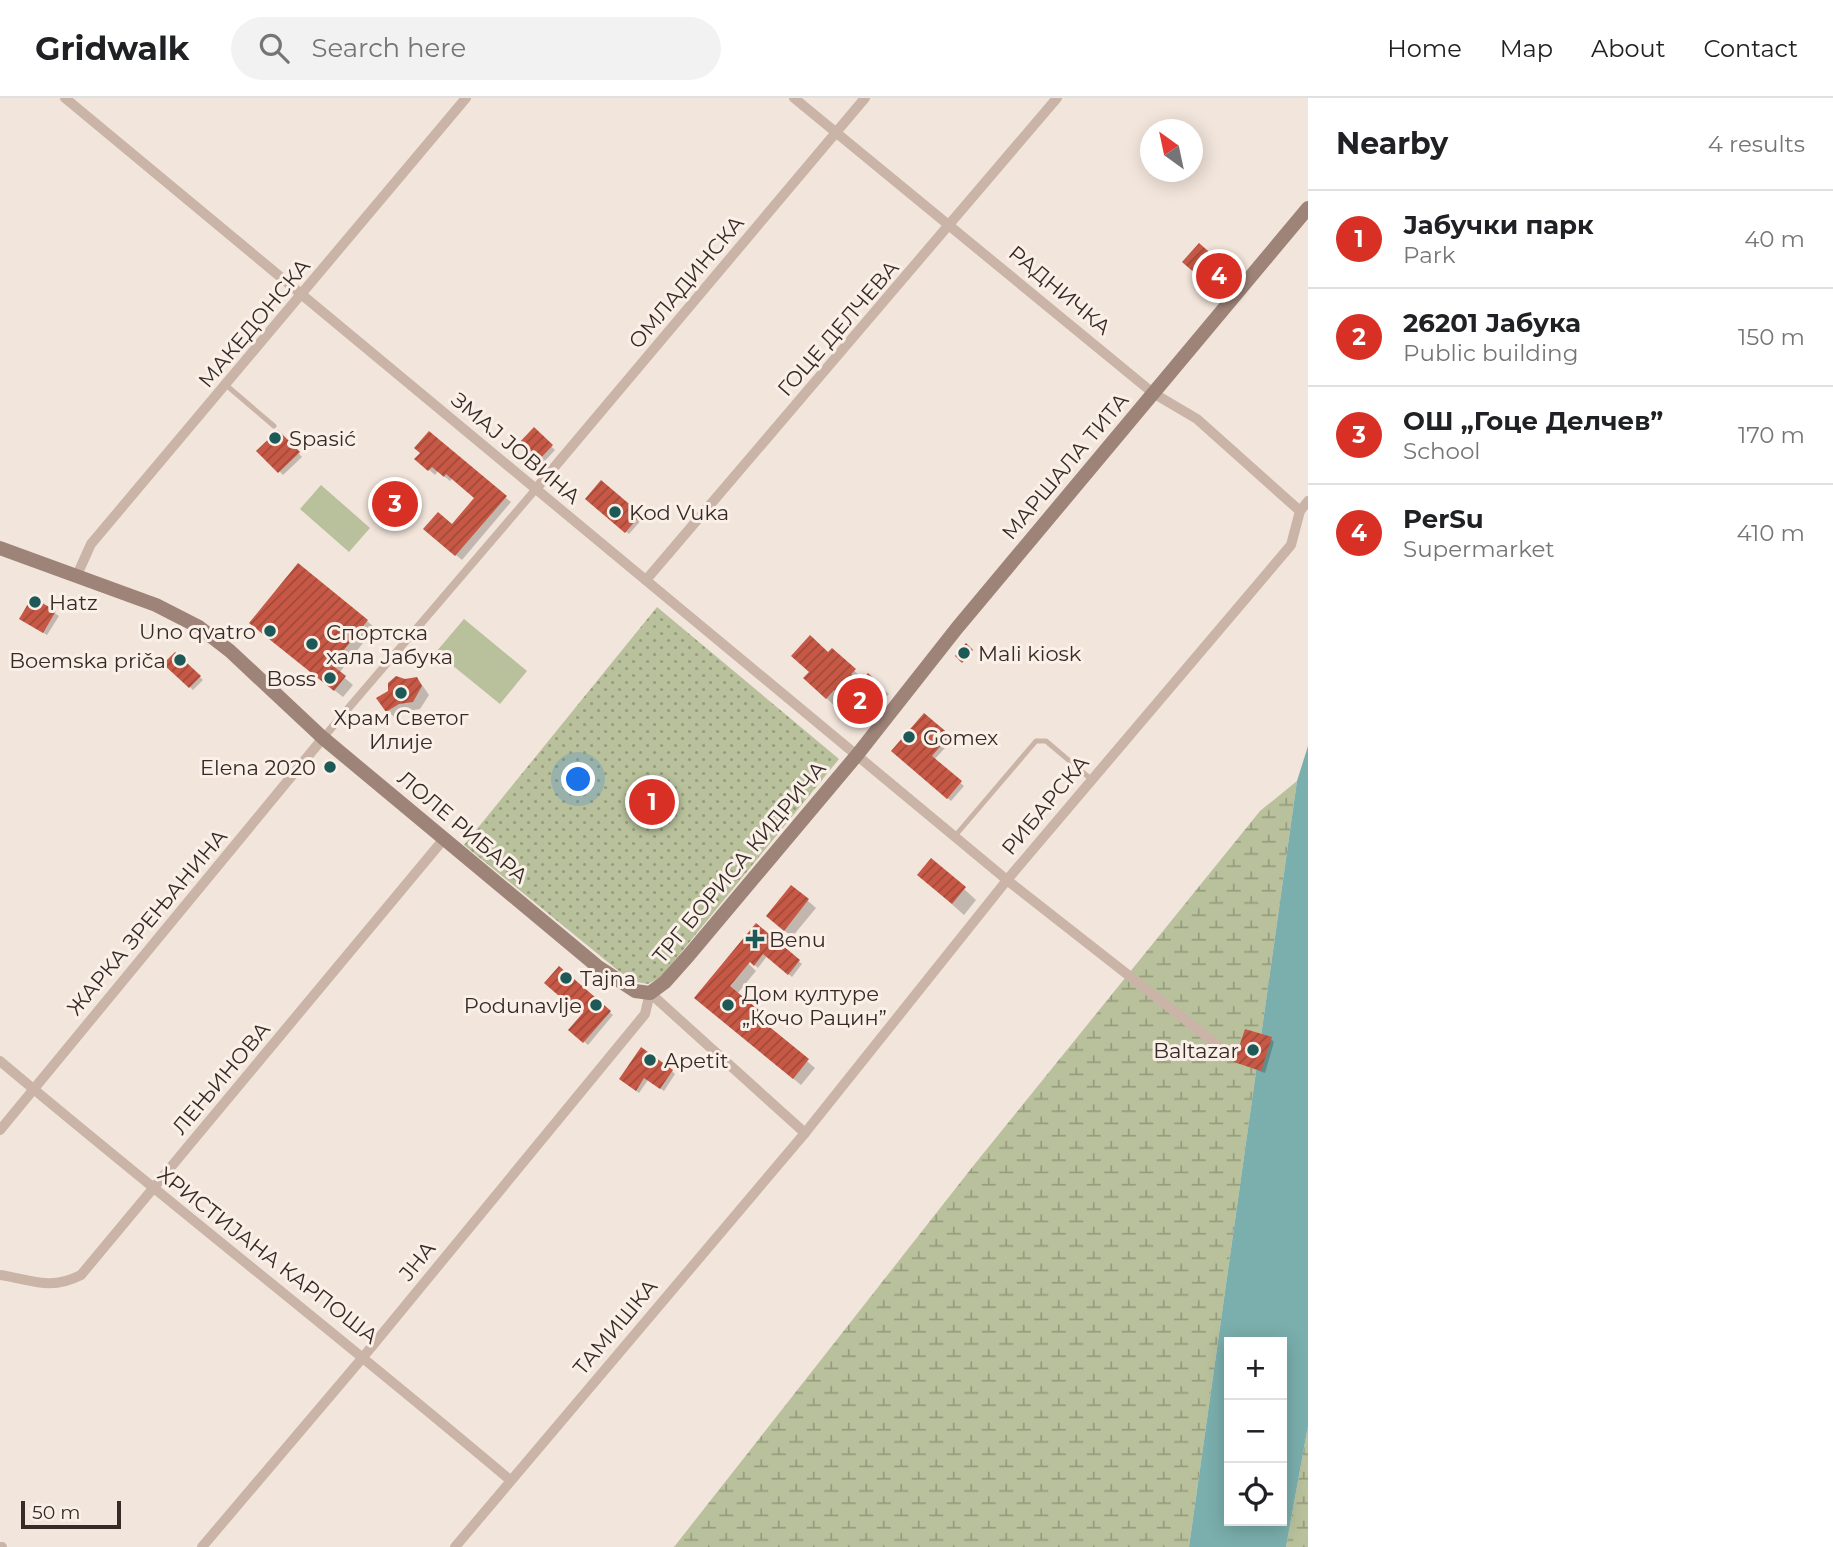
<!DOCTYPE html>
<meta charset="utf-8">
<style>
:root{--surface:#fff;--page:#f2f2f2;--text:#202124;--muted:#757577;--line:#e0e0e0;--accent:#d93025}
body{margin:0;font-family:Montserrat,sans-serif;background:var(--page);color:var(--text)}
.controls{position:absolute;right:21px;bottom:21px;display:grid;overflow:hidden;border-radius:0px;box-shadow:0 4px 18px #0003}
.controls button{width:63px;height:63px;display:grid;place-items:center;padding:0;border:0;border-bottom:2px solid var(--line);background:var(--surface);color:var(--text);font:35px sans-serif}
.compass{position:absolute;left:1140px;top:21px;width:63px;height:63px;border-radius:50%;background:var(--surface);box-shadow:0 4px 18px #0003;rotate:327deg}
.scale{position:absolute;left:21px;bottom:18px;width:100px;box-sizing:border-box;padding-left:7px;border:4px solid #372b28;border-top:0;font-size:19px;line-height:24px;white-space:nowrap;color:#372b28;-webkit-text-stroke:5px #faf0e8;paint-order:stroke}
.you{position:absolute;left:579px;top:682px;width:24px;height:24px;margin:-18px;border:5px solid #fff;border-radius:50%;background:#1a73e8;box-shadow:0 0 0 10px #1a73e833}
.badge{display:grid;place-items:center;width:46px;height:46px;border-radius:50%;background:var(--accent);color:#fff;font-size:23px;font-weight:700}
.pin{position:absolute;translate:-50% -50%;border:4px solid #fff;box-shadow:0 2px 7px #0006}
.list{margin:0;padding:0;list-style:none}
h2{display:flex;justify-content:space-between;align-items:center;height:91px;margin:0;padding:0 28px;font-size:30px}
h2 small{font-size:23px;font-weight:400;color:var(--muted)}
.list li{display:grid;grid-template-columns:46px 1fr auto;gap:21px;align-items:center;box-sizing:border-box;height:98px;padding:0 28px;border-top:2px solid var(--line)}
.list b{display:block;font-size:26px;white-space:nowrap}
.list p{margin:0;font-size:23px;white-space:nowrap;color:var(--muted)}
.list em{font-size:23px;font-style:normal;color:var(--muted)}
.icon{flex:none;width:38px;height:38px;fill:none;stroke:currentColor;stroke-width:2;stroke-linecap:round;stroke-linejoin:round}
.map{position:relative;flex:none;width:1308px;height:1449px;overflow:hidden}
header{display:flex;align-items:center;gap:42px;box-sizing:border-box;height:98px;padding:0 35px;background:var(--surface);border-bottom:2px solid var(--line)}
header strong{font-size:33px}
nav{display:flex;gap:38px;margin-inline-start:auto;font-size:24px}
.search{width:490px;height:63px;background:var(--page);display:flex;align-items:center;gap:18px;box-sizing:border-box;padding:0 24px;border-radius:38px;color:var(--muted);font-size:26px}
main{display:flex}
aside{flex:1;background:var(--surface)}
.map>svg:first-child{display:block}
.green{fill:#b8c19b}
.wetland{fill:url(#wetland-marsh)}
.park{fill:url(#park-dots)}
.water{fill:#7aafad;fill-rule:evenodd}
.shadow{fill:#0003}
.building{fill:url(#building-hatch)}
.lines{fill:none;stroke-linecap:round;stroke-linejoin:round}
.service{stroke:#cab4a7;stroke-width:5}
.pedestrian{stroke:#cab4a7;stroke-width:8}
.minor{stroke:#cab4a7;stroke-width:10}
.secondary{stroke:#9e8378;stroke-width:14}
.poi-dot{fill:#1d5957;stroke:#faf0e8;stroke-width:2.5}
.labels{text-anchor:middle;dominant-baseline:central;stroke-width:6;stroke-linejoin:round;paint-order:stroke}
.street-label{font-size:21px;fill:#372b28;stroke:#faf0e8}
.poi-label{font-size:21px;fill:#372b28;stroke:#faf0e8;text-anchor:start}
</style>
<header>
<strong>Gridwalk</strong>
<div class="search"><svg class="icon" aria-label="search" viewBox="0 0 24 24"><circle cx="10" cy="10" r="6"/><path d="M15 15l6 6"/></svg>Search here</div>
<nav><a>Home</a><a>Map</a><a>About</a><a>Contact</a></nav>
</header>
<main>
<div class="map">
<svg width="1308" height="1449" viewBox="0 0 1308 1449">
<defs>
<pattern id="wetland-marsh" width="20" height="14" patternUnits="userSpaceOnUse" patternTransform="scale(1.75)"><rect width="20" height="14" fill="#b8c19b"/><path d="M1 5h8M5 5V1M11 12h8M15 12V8" fill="none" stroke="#969d7e"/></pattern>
<pattern id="park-dots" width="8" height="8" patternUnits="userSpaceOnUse" patternTransform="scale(1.75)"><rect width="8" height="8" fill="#b8c19b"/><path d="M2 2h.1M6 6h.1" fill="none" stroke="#969d7e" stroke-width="1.8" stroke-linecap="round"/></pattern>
<pattern id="building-hatch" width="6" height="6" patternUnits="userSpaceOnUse" patternTransform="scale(1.75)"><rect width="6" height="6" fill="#c75845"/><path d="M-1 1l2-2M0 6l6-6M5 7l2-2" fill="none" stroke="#a2493a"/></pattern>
</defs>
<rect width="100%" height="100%" fill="#f2e5db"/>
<g class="green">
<path d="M321,387l49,43 -21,24 -49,-43z"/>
<path d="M464,521l63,52 -27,33 -64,-52z"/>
</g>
<g class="wetland">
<path d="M1297,683l-108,766h-515l300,-382 286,-354z"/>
<path d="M1308,1328v121h-22z"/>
</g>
<path class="park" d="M657,509l182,152 -178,218 -13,7 -17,-3 -167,-136z"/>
<path class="water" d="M1308,648v680l-22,121h-97l108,-766zM1229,1244h53v179h-53z"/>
<g class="shadow">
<path d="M1199,147l33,29 -14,17 -33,-29z"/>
<path d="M534,332l21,20 -13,14 -21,-20z"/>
<path d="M278,334l24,25 -19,18 -24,-24z"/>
<path d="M417,361l88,38 6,5 -49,58 -31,-26 21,-8 24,-28 -23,-20 -3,3 -12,-10 -3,4z"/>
<path d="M590,404l50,13 3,3 -14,16z"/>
<path d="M33,501l26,17 -12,19 -26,-16z"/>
<path d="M367,523l8,7 -36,45 14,12 -10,12 -84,-67z"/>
<path d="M832,552l32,30 4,-5 21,19 -22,24 -24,-21 -8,9 -22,-20z"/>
<path d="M175,556l28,26 -10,10 -27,-26z"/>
<path d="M411,580l9,4 9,13 -9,14 -13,2 -12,7 -8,-8 18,-29z"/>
<path d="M924,617l28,25 -18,20 30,26 -13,15 -58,-50z"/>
<path d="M919,777l45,14 12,11 -12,15z"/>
<path d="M792,789l24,21 -24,29 -16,-14z"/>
<path d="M757,827l45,39 -10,13 -25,-21 -9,12 -10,-9 -2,2 10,10 -19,23 30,26 -4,4 52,44 -14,17 -97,-80z"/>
<path d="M559,870l54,47 -25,30 -18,-15 13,-15z"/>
<path d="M1271,941l3,3 -9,31 -29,-11z"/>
<path d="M672,973l3,3 -11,17 -16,-11 -9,13 -15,-11z"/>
</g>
<g class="building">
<path d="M1199,145l31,27 -17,19 -31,-27z"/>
<path d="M534,329l19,18 -16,17 -19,-18z"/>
<path d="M278,332l22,22 -22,21 -22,-22z"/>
<path d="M429,333l78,65 -52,60 -32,-27 15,-17 14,12 22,-26 -28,-24 -2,3 -12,-10 -4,4 -14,-12 6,-6 -6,-5z"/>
<path d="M601,382l40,34 -16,19 -40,-34z"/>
<path d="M298,465l70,57 -36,45 14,11 -12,15 -85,-68z"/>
<path d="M32,499l24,14 -13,22 -24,-14z"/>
<path d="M810,537l18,17 4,-4 24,21 -5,5 9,8 8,-9 14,13 -24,26 -24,-22 -8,9 -23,-21 6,-6 -18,-16z"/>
<path d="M966,545l7,7 -11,13 -7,-7z"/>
<path d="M175,554l26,24 -12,12 -26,-24z"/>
<path d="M396,578l9,3 12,-2 5,9 -9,16 -14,2 -13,8 -10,-14 12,-7v-8z"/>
<path d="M924,615l26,22 -18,21 30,25 -15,18 -56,-48z"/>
<path d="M931,760l35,29 -14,17 -35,-29z"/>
<path d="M791,787l18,14 -25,32 -18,-15z"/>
<path d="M756,825l44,37 -12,15 -25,-21 -9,12 -4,-4 -20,24 30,25 -4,5 53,43 -16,20 -99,-81z"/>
<path d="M559,868l52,45 -28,32 -15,-13 13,-15 -37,-32z"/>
<path d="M1245,931l27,8 -11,34 -27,-9z"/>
<path d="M641,949l32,23 -13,19 -16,-11 -8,13 -17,-12z"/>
</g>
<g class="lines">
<g class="service">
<path d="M226,287l48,41"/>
<path d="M955,738l81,-95h10l46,39"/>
</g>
<path class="pedestrian" d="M323,640l212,-248"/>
<g class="minor">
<path d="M65,0l942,782 218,171"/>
<path d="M794,0l359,295 44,26 103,92"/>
<path d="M535,392l330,-392"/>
<path d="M77,477l14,-31 375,-446"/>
<path d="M646,482l411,-482"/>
<path d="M0,963c169,142 342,277 510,419"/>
<path d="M0,1032l323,-392"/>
<path d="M0,1177c33,5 49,16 81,0l362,-435"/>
<path d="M0,1449h2"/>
<path d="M202,1449l162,-191 281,-342 5,-21 155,140"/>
<path d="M455,1449l350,-414 202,-253 284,-335 9,-34 8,-10"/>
</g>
<path class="secondary" d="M0,450l156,57 43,22 31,24 93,87 274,228 38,25 15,2 15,-11 24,-27 168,-200 100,-127 351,-420"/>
</g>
<g class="poi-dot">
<circle cx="275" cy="340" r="7"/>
<circle cx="615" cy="414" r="7"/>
<circle cx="35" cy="504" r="7"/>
<circle cx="270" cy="533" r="7"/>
<circle cx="312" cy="546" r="7"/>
<circle cx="964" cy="555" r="7"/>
<circle cx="180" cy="562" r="7"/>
<circle cx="330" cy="580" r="7"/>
<circle cx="401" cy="595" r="7"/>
<circle cx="909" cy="639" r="7"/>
<circle cx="330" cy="669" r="7"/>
<path d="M751.5 830.5h7v7h7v7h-7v7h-7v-7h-7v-7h7z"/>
<circle cx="566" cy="880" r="7"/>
<circle cx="596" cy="907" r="7"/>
<circle cx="728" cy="907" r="7"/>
<circle cx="1253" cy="952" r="7"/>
<circle cx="650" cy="962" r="7"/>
</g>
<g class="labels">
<g class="street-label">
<text transform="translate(686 184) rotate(-50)">ОМЛАДИНСКА</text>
<text transform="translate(1060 192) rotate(40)">РАДНИЧКА</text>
<text transform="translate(254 225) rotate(-50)">МАКЕДОНСКА</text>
<text transform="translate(838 230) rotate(-49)">ГОЦЕ ДЕЛЧЕВА</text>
<text transform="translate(516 350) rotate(40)">ЗМАЈ ЈОВИНА</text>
<text transform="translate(1065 368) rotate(-50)">МАРШАЛА ТИТА</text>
<text transform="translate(1045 707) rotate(-50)">РИБАРСКА</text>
<text transform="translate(463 729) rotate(40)">ЛОЛЕ РИБАРА</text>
<text transform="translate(739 764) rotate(-50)">ТРГ БОРИСА КИДРИЧА</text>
<text transform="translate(147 824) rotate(-50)">ЖАРКА ЗРЕЊАНИНА</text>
<text transform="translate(221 980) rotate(-50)">ЛЕЊИНОВА</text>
<text transform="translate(268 1157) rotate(38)">ХРИСТИЈАНА КАРПОША</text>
<text transform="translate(417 1163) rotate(-51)">ЈНА</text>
<text transform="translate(615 1229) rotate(-50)">ТАМИШКА</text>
</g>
<g class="poi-label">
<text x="289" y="340">Spasić</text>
<text x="629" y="414">Kod Vuka</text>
<text x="49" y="504">Hatz</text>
<text x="256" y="533" text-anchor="end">Uno qvatro</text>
<text x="326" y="534">Спортска<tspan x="326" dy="24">хала Јабука</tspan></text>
<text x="978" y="555">Mali kiosk</text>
<text x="166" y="562" text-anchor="end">Boemska priča</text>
<text x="316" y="580" text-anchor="end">Boss</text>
<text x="401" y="619" text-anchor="middle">Храм Светог<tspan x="401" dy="24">Илије</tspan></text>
<text x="923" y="639">Gomex</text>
<text x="316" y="669" text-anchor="end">Elena 2020</text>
<text x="769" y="841">Benu</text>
<text x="580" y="880">Tajna</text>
<text x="742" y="895">Дом културе<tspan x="742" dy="24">„Кочо Рацин”</tspan></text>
<text x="582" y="907" text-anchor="end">Podunavlje</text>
<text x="1239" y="952" text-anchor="end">Baltazar</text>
<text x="664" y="962">Apetit</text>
</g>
</g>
</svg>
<div class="controls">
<button>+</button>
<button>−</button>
<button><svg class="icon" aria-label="locate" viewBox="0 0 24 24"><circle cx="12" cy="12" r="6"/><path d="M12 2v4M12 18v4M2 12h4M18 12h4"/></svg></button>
</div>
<svg class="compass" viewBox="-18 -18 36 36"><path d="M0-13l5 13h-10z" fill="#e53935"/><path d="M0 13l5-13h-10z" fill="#757577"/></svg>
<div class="scale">50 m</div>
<div class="you"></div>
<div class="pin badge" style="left:652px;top:704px">1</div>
<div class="pin badge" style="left:860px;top:603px">2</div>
<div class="pin badge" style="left:395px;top:406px">3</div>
<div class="pin badge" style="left:1219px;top:178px">4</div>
</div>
<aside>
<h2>Nearby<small>4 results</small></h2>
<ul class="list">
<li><span class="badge">1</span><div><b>Јабучки парк</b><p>Park</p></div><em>40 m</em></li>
<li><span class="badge">2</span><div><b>26201 Јабука</b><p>Public building</p></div><em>150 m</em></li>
<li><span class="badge">3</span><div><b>ОШ „Гоце Делчев”</b><p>School</p></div><em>170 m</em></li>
<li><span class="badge">4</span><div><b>PerSu</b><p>Supermarket</p></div><em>410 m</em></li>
</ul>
</aside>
</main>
